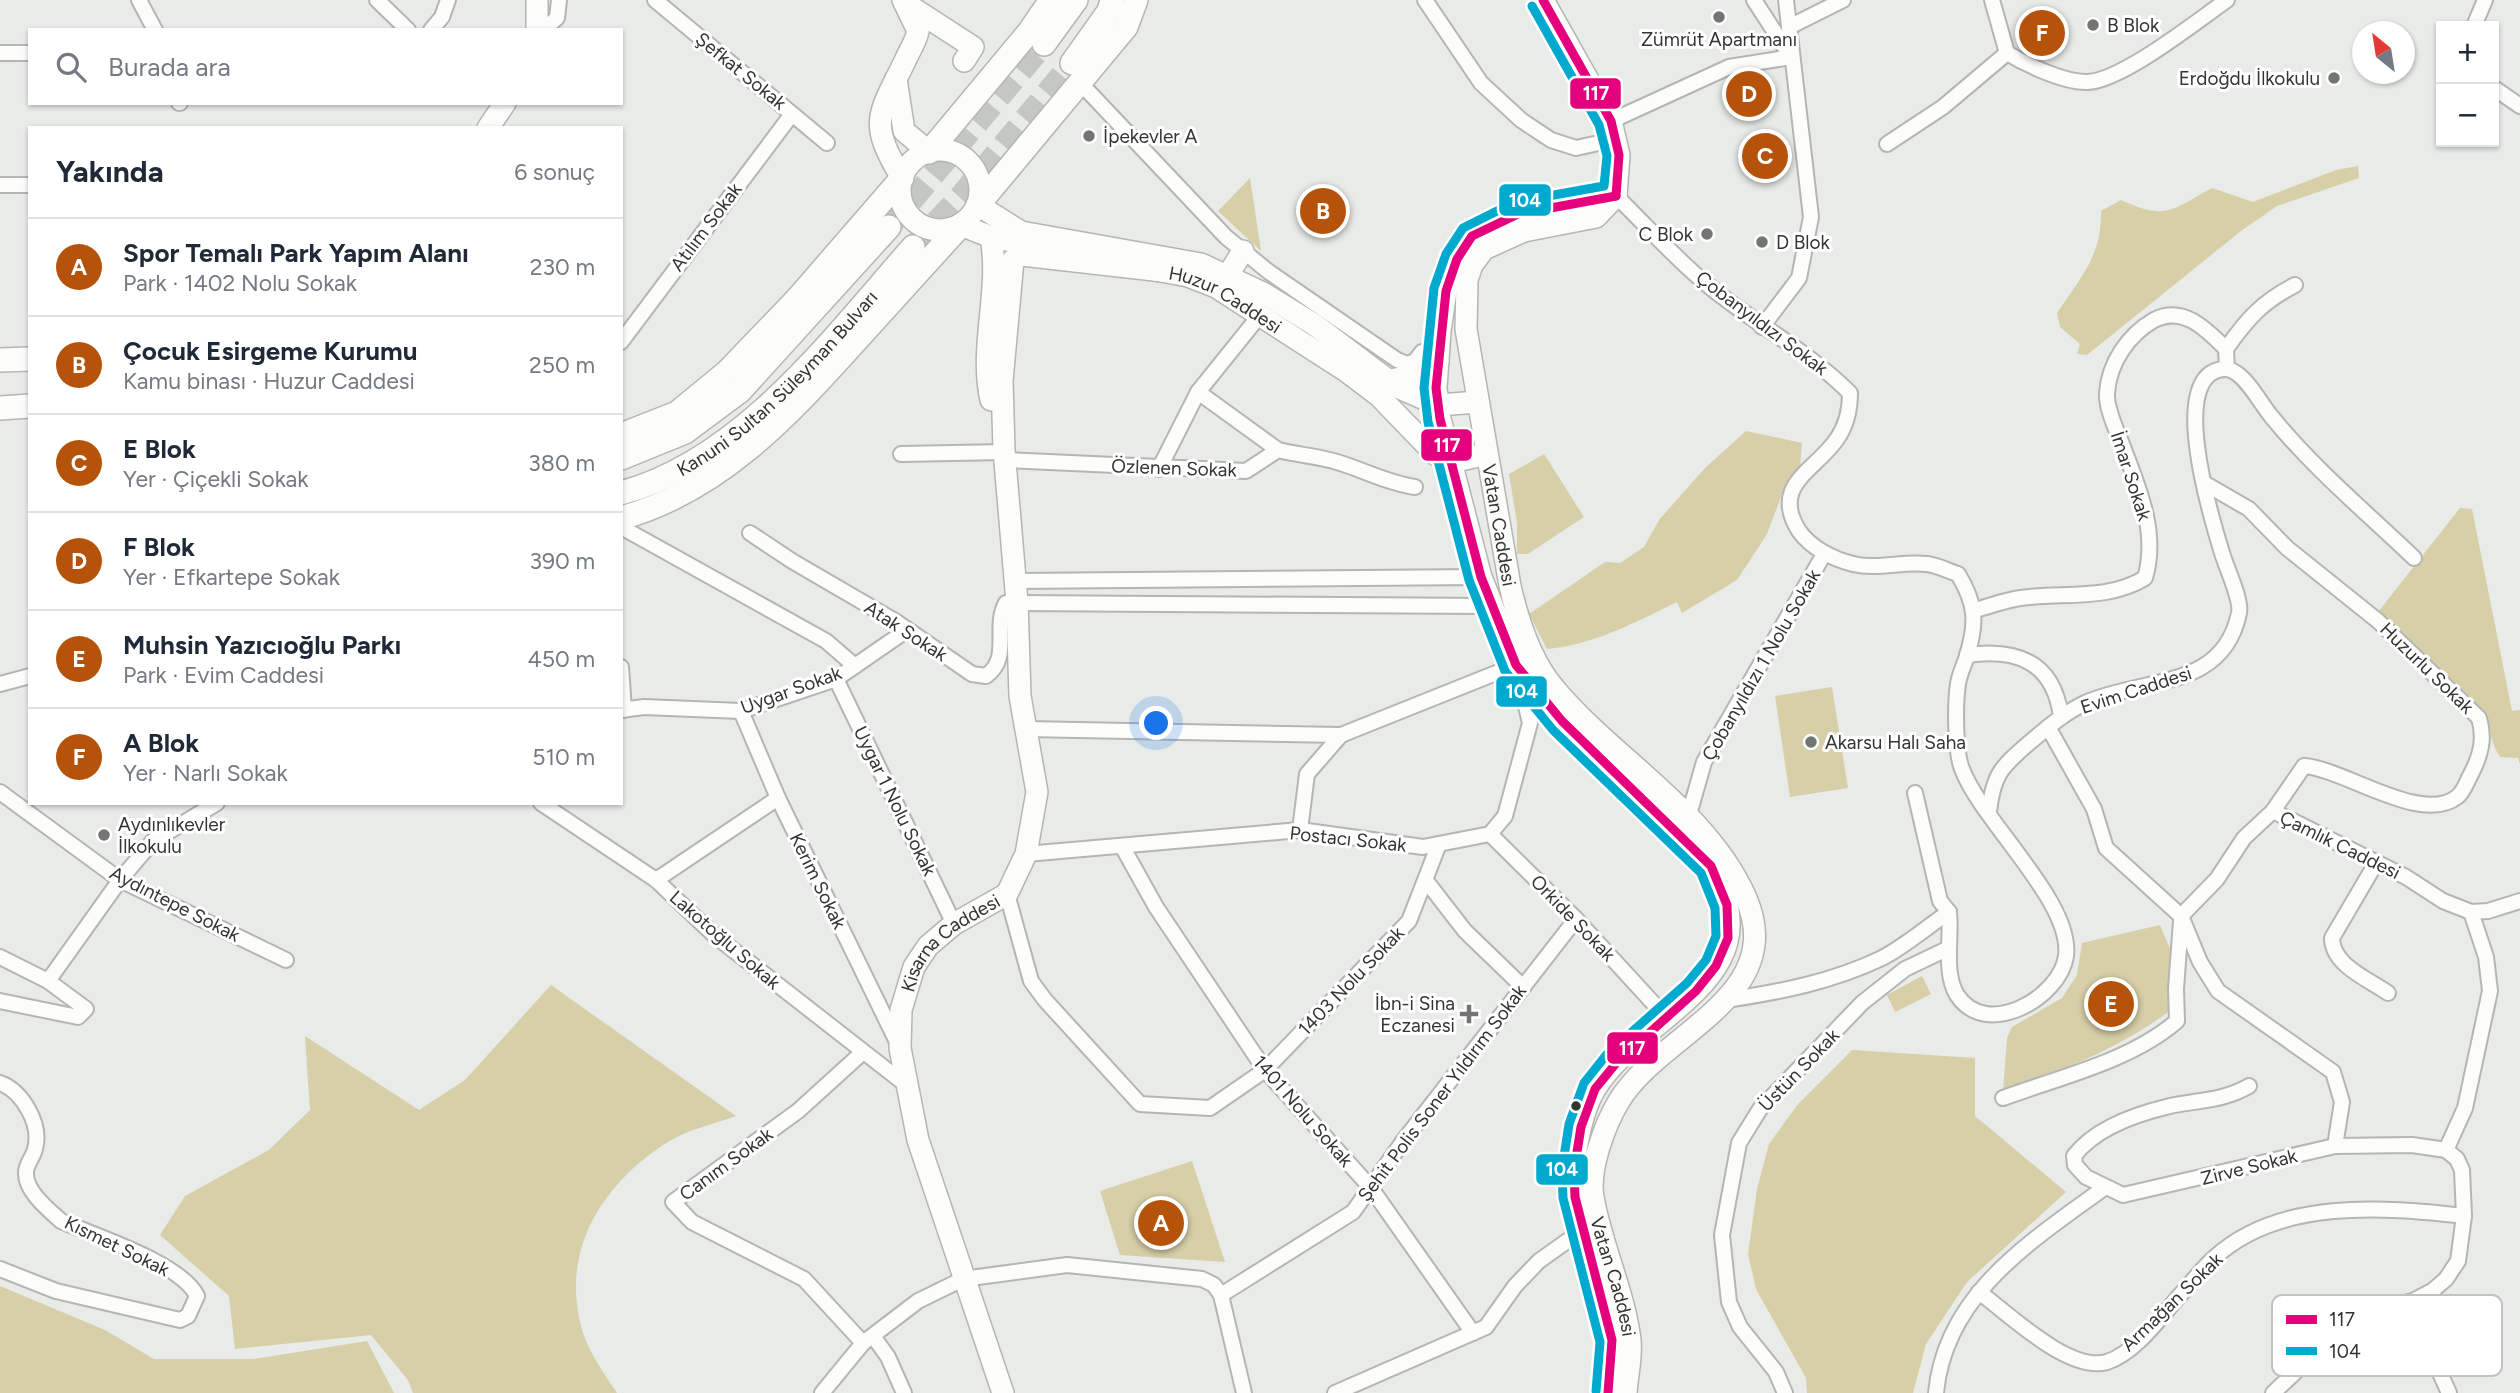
<!DOCTYPE html>
<html lang="tr">
<meta charset="utf-8">
<style>
:root{--surface:#fff;--page:#f2f2f3;--text:#1f2937;--muted:#747a83;--line:#e0e1e3;--accent:#b45309}
body{margin:0;font-family:Figtree,sans-serif;background:var(--page);color:var(--text)}
.controls{position:absolute;right:21px;top:21px;display:grid;overflow:hidden;border-radius:0px;box-shadow:0 2px 5px #0004}
.controls button{width:63px;height:63px;display:grid;place-items:center;padding:0;border:0;border-bottom:2px solid var(--line);background:var(--surface);color:var(--text);font:35px sans-serif}
.compass{position:absolute;left:2352px;top:21px;width:63px;height:63px;border-radius:50%;background:var(--surface);box-shadow:0 2px 5px #0004;rotate:330deg}
.you{position:absolute;left:1157px;top:724px;width:24px;height:24px;margin:-18px;border:5px solid #fff;border-radius:50%;background:#1a73e8;box-shadow:0 0 0 10px #1a73e833}
.badge{display:grid;place-items:center;width:46px;height:46px;border-radius:50%;background:var(--accent);color:#fff;font-size:23px;font-weight:700}
.pin{position:absolute;translate:-50% -50%;border:4px solid #fff;box-shadow:0 2px 7px #0006}
.list{margin:0;padding:0;list-style:none}
h2{display:flex;justify-content:space-between;align-items:center;height:91px;margin:0;padding:0 28px;font-size:30px}
h2 small{font-size:23px;font-weight:400;color:var(--muted)}
.list li{display:grid;grid-template-columns:46px 1fr auto;gap:21px;align-items:center;box-sizing:border-box;height:98px;padding:0 28px;border-top:2px solid var(--line)}
.list b{display:block;font-size:26px;white-space:nowrap}
.list p{margin:0;font-size:23px;white-space:nowrap;color:var(--muted)}
.list em{font-size:23px;font-style:normal;color:var(--muted)}
.icon{flex:none;width:38px;height:38px;fill:none;stroke:currentColor;stroke-width:2;stroke-linecap:round;stroke-linejoin:round}
.map{position:relative;flex:none;width:2520px;height:1393px;overflow:hidden}
.search{position:absolute;background:var(--surface);box-shadow:0 2px 5px #0004;left:28px;top:28px;width:595px;height:77px;display:flex;align-items:center;gap:18px;box-sizing:border-box;padding:0 24px;border-radius:0px;color:var(--muted);font-size:26px}
.panel{position:absolute;background:var(--surface);box-shadow:0 2px 5px #0004;left:28px;top:126px;width:595px;height:679px;border-radius:0px}
.map>svg:first-child{display:block}
.green{fill:#d7cfa8}
.lines{fill:none;stroke-linecap:round;stroke-linejoin:round}
.primary-tunnel{stroke:#c4c7c3;stroke-width:23;stroke-dasharray:23 11;stroke-linecap:butt}
.street-casing{stroke:#b4b6b4;stroke-width:18}
.secondary-casing{stroke:#b4b6b4;stroke-width:24}
.primary-casing{stroke:#b4b6b4;stroke-width:26}
.street{stroke:#fcfcfb;stroke-width:14}
.secondary{stroke:#fcfcfb;stroke-width:21}
.primary{stroke:#fcfcfb;stroke-width:23}
.bus-1-casing{stroke:#fff;stroke-width:14}
.bus-2-casing{stroke:#fff;stroke-width:14}
.bus-1{stroke:#e5007d;stroke-width:9}
.bus-2{stroke:#00a9ce;stroke-width:9}
.poi-dot{fill:#727571;stroke:#fff;stroke-width:2.5}
.bus-dot{fill:#323532;stroke:#fff;stroke-width:2.5}
.labels{text-anchor:middle;dominant-baseline:central;stroke-width:6;stroke-linejoin:round;paint-order:stroke}
.poi-label{font-size:19px;fill:#323532;stroke:#fff;text-anchor:start}
.street-label{font-size:19px;fill:#323532;stroke:#fff}
.key{fill:#fff;stroke:#c2c2c2;stroke-width:2}
.key-label{font-size:19px;fill:#323532}
.line-badge{stroke:#fff;stroke-width:2.5}
.badge-label{font-size:19px;text-anchor:middle;font-weight:bold;fill:#fff}
</style>
<div class="map">
<svg width="2520" height="1393" viewBox="0 0 2520 1393">
<rect width="100%" height="100%" fill="#e8ebe7"/>
<g class="green">
<path d="M2358,166l1,12 -82,28 -36,25 -154,124 -10,-1 3,-10 -20,-17 -3,-14c24,-36 45,-57 44,-102l20,-11c46,21 50,10 91,-12l41,14 83,-32z"/>
<path d="M1250,178l11,73 -43,-40z"/>
<path d="M1746,431l56,12 -2,24 -18,27 -15,40 -30,46 -55,33 -5,-11c-41,20 -84,43 -130,47l-18,-35 76,-52 15,1 24,-16 15,-27 46,-52z"/>
<path d="M1544,454l40,63 -56,37h-11v-31l-8,-49z"/>
<path d="M2460,508l12,1 40,202 8,-1v54l-2,-6 -18,-1c-9,-14 -10,-28 -18,-43l-104,-102z"/>
<path d="M1832,687l16,101 -58,9 -15,-101z"/>
<path d="M2160,925l11,26v59c-50,38 -109,60 -168,83l4,-55 5,-11 50,-29 15,-23 5,-32z"/>
<path d="M1922,976l9,18 -36,18 -8,-17z"/>
<path d="M551,985l185,131c-22,8 -50,14 -70,27 -60,39 -102,100 -87,174 5,29 22,52 38,76h-204l-5,-13 -37,-45 -136,14 -6,-53 -69,-61 25,-39 84,-46 41,-40 -5,-74 114,74 46,-30z"/>
<path d="M1852,1050l123,8v58l91,76 -99,90 -41,62 -13,49h-106l-1,-15 -50,-89 -8,-35 9,-65 12,-45 29,-40z"/>
<path d="M1192,1161l33,101 -105,-7 -20,-64z"/>
<path d="M0,1286l105,44 49,29h100l113,-18 27,52h-394z"/>
</g>
<g class="lines">
<g class="primary-tunnel">
<path d="M889,227l155,-183"/>
<path d="M913,247l47,-50 112,-134"/>
</g>
<g class="street-casing">
<g id="street">
<path d="M139,0l16,30"/>
<path d="M377,0l31,30"/>
<path d="M655,0l172,143"/>
<path d="M1425,0l56,83 40,37 30,20 25,8 41,-9"/>
<path d="M1992,0l15,53"/>
<path d="M2474,26l11,-26"/>
<path d="M1789,27l54,-27"/>
<path d="M431,30l11,-13 6,-17"/>
<path d="M543,30l14,-12 2,-18"/>
<path d="M0,53h30"/>
<path d="M2007,53c20,12 58,30 81,29 35,-2 109,-61 139,-82"/>
<path d="M2494,88l26,18"/>
<path d="M1087,90l139,147 43,35 128,88 10,4 8,-3 7,-9"/>
<path d="M179,103h1"/>
<path d="M1611,121l118,-54 62,-10 -37,-57"/>
<path d="M1887,144l56,-37 64,-54"/>
<path d="M0,185h30"/>
<path d="M1616,196c29,28 57,60 88,86 47,40 103,68 146,111 0,16 -4,33 -13,46 -22,32 -67,46 -38,92 12,17 34,28 54,33 25,6 49,-3 74,0 10,1 21,7 31,10 19,31 19,50 8,85 -3,8 -7,17 -8,25 -3,19 -3,68 4,85 20,53 111,133 104,187 -6,42 -80,84 -109,39 -14,-23 -5,-58 -8,-83"/>
<path d="M1762,327l37,-49 12,-61 -25,-217"/>
<path d="M621,342l171,-228"/>
<path d="M2226,349c21,-30 36,-47 69,-64"/>
<path d="M1198,392l80,58"/>
<path d="M901,454l104,-2"/>
<path d="M1005,460l241,11 32,-21c20,5 40,6 59,12 27,8 50,21 78,25"/>
<path d="M1159,469l39,-77 62,-77"/>
<path d="M2204,483l45,26 38,39 91,73 101,97c6,20 2,37 -8,56 -4,7 -7,18 -14,23 -36,28 -112,-28 -153,-31l-31,45"/>
<path d="M621,527l205,114 29,25"/>
<path d="M750,533l42,28 103,60 77,53 14,2c26,-19 6,-48 20,-73h4l480,3"/>
<path d="M1015,581l466,-4"/>
<path d="M1973,611c16,-5 32,-11 48,-13 42,-6 86,3 124,-20 14,-47 -8,-94 -25,-139 -5,-12 -14,-32 -13,-46 2,-30 21,-58 47,-73 29,-15 52,9 72,29l1,20"/>
<path d="M1967,655c51,-7 86,7 94,61"/>
<path d="M621,667l3,43"/>
<path d="M836,679l118,245"/>
<path d="M0,684l30,-8"/>
<path d="M621,710l23,-3 97,4 95,-32 71,-49"/>
<path d="M741,711l37,87 120,246"/>
<path d="M2048,727l46,82 12,39 75,68 19,46 18,29 115,81 9,30 -7,44"/>
<path d="M1025,729l316,6 175,-70 14,58 -25,93 -15,18 -67,13 -123,-17 -274,24"/>
<path d="M0,792l120,88 166,80"/>
<path d="M1915,793l25,108 9,11"/>
<path d="M541,803l115,77 58,55 191,149"/>
<path d="M1989,812c4,-37 12,-45 40,-69 18,-15 35,-30 56,-40 58,-26 138,-12 154,-90 3,-13 -13,-46 -17,-60 -10,-33 -56,-180 2,-184 18,-2 36,34 47,47 42,52 95,96 143,142"/>
<path d="M1688,818l16,-56 120,-208"/>
<path d="M1300,830l7,-56 34,-39"/>
<path d="M1490,834l86,85 78,85"/>
<path d="M1122,846l34,61 109,163 106,118 102,145"/>
<path d="M2376,863l-44,75c0,27 36,41 56,55"/>
<path d="M656,880l122,-82"/>
<path d="M1427,882l38,49 57,55"/>
<path d="M1007,894l24,87 14,19 95,104 70,4 55,-38 144,-149 30,-77"/>
<path d="M2181,916l36,-37 27,-41 29,-27 133,66 37,24 28,11 17,-1 32,-10"/>
<path d="M0,957l48,24 38,28 -8,8 -78,-16"/>
<path d="M48,981l72,-101 33,-39 64,-38"/>
<path d="M1726,1000c54,-8 106,-18 156,-42 23,-12 45,-31 67,-46"/>
<path d="M863,1052l-65,59 -125,91 19,20 112,57 59,64"/>
<path d="M0,1083c22,8 42,41 35,66 -2,9 -10,16 -9,25 0,18 23,36 35,47 34,15 120,42 136,75l-9,20 -8,4 -124,-29 -56,-22"/>
<path d="M2249,1086c-26,15 -51,14 -79,20 -34,8 -75,22 -96,50l1,9 11,12 37,18 212,-49 77,-1 34,5 11,9 5,11 2,46 -6,45 -12,18 -14,12 -112,58 -47,44"/>
<path d="M2003,1098c57,-21 128,-37 174,-77l-1,-32 5,-68"/>
<path d="M2446,1150l19,-42 25,-117 -4,-34 -15,-45"/>
<path d="M1979,1292c30,22 90,81 128,70 30,-10 54,-46 74,-68 11,-12 21,-25 33,-36 65,-60 169,-51 250,-42"/>
<path d="M1221,1295l132,-83 51,-72 172,-221"/>
<path d="M2408,1302l41,91"/>
<path d="M873,1336l15,21 16,36"/>
<path d="M822,1393l41,-50 55,-42 45,-22 104,-14 135,14 12,6 7,10 23,98"/>
<path d="M1335,1393l151,-66 29,-41 24,-25 45,-32"/>
<path d="M1785,1393l-9,-21 -36,-45 -11,-25 -7,-67 17,-92 21,-34 102,-106 43,-34 44,-21"/>
<path d="M1936,1393c9,-98 94,-151 168,-205"/>
</g>
</g>
<g class="secondary-casing">
<g id="secondary">
<path d="M1543,0l68,121 8,34 -3,41"/>
<path d="M908,5l65,42 -9,14"/>
<path d="M537,30v-30"/>
<path d="M896,79l8,52 25,21"/>
<path d="M488,128l17,-25"/>
<circle cx="940" cy="190" r="40"/>
<path d="M902,178c-34,-56 -24,-62 3,-117 4,-10 11,-19 13,-30l-15,-31"/>
<path id="s1" d="M1616,196l-20,21 -72,14 -40,18 -12,16 -5,15 -1,49 44,257c8,35 20,74 44,102 59,71 153,122 192,210 43,99 -87,136 -127,203 -14,23 -31,69 -26,96 8,48 31,94 37,143 2,17 -3,36 -4,53"/>
<path d="M978,205l43,27 180,32 62,29 52,32 82,62 41,18 40,-3"/>
<path d="M961,225l30,12 52,10"/>
<path id="s2" d="M1150,269l38,7 28,11 130,84 33,25 57,59 25,5 26,-6"/>
<path d="M1228,275l15,-24"/>
<path d="M1387,381l27,-6 24,-14"/>
<path d="M991,400c-12,-54 10,-109 0,-163"/>
<path id="s3" d="M1003,1393l-85,-253 -18,-92 1,-38 13,-43 14,-21 26,-22 53,-30 19,-40 11,-62 -17,-96 -3,-94 -13,-152 -2,-69 11,-121 9,-5 141,16"/>
<path d="M1608,1393c2,-16 6,-37 4,-53 -7,-49 -30,-95 -37,-143 -5,-29 5,-83 20,-108 48,-78 183,-109 116,-223l-149,-145 -46,-56 -35,-88 -41,-158 -4,-31 4,-57 6,-40 11,-32 15,-23 46,-22 98,-18"/>
</g>
</g>
<g class="primary-casing">
<g id="primary">
<path d="M1044,44l32,-44"/>
<path d="M1072,63l37,-52 3,-11"/>
<path d="M929,152l100,-120 22,-32"/>
<path d="M978,205l148,-178 10,-27"/>
<path d="M0,360l30,-1"/>
<path d="M0,408l30,-2"/>
<path d="M621,435l56,-22 50,-41 71,-74 104,-120"/>
<path d="M621,458l64,-26 55,-41 149,-164"/>
<path id="s4" d="M621,493c121,-32 213,-156 292,-246"/>
<path d="M621,518c98,-27 166,-101 232,-174 36,-40 72,-79 108,-119"/>
</g>
</g>
<use href="#street" class="street"/>
<use href="#secondary" class="secondary"/>
<use href="#primary" class="primary"/>
<g class="bus-1-casing">
<g id="bus-1">
<path d="M1543,0l68,121 8,34 -3,41"/>
<path d="M1608,1393l4,-53 -37,-143 -1,-26 7,-44 14,-38 22,-27 79,-71 20,-25 12,-28 -1,-33 -16,-39 -149,-145 -46,-56 -35,-88 -41,-158 -4,-31 10,-97 11,-32 15,-23 46,-22 98,-18"/>
</g>
</g>
<g class="bus-2-casing">
<path id="bus-2" d="M1532,6l67,119 8,31 -3,30 -89,16 -52,26 -17,26 -12,34 -10,100 4,34 41,158 36,91 48,59 148,143 14,35 1,28 -10,24 -19,23 -80,71 -23,29 -15,41 -7,46 1,28 37,144 -4,49"/>
</g>
<use href="#bus-1" class="bus-1"/>
<use href="#bus-2" class="bus-2"/>
</g>
<g class="poi-dot">
<circle cx="1719" cy="17" r="7"/>
<circle cx="2093" cy="25" r="7"/>
<circle cx="2334" cy="78" r="7"/>
<circle cx="1089" cy="136" r="7"/>
<circle cx="1707" cy="234" r="7"/>
<circle cx="1762" cy="242" r="7"/>
<circle cx="1811" cy="742" r="7"/>
<circle cx="104" cy="835" r="7"/>
<path d="M1465.5 1003.5h7v7h7v7h-7v7h-7v-7h-7v-7h7z"/>
</g>
<circle class="bus-dot" cx="1576" cy="1106" r="6"/>
<g class="labels">
<g class="poi-label">
<text x="2107" y="25">B Blok</text>
<text x="1719" y="39" text-anchor="middle">Zümrüt Apartmanı</text>
<text x="2320" y="78" text-anchor="end">Erdoğdu İlkokulu</text>
<text x="1103" y="136">İpekevler A</text>
<text x="1693" y="234" text-anchor="end">C Blok</text>
<text x="1776" y="242">D Blok</text>
<text x="1825" y="742">Akarsu Halı Saha</text>
<text x="118" y="824">Aydınlıkevler<tspan x="118" dy="22">İlkokulu</tspan></text>
<text x="1455" y="1003" text-anchor="end">İbn-i Sina<tspan x="1455" dy="22">Eczanesi</tspan></text>
</g>
<g class="street-label">
<text transform="translate(741 71) rotate(39)">Şefkat Sokak</text>
<text transform="translate(706 227) rotate(-53)">Atılım Sokak</text>
<text stroke="none"><textPath href="#s2" startOffset="82">Huzur Caddesi</textPath></text>
<text transform="translate(1762 323) rotate(37)">Çobanyıldızı Sokak</text>
<text stroke="none"><textPath href="#s4" startOffset="194">Kanuni Sultan Süleyman Bulvarı</textPath></text>
<text transform="translate(1174 468) rotate(2)">Özlenen Sokak</text>
<text transform="translate(2131 476) rotate(72)">İmar Sokak</text>
<text stroke="none"><textPath href="#s1" startOffset="430">Vatan Caddesi</textPath></text>
<text transform="translate(906 631) rotate(33)">Atak Sokak</text>
<text transform="translate(1761 665) rotate(-60)">Çobanyıldızı 1 Nolu Sokak</text>
<text transform="translate(2427 668) rotate(44)">Huzurlu Sokak</text>
<text transform="translate(791 690) rotate(-20)">Uygar Sokak</text>
<text transform="translate(2136 690) rotate(-18)">Evim Caddesi</text>
<text transform="translate(895 801) rotate(64)">Uygar 1 Nolu Sokak</text>
<text transform="translate(1348 839) rotate(6)">Postacı Sokak</text>
<text transform="translate(2340 845) rotate(26)">Çamlık Caddesi</text>
<text transform="translate(818 881) rotate(64)">Kerim Sokak</text>
<text transform="translate(175 904) rotate(27)">Aydıntepe Sokak</text>
<text transform="translate(1573 918) rotate(46)">Orkide Sokak</text>
<text transform="translate(725 940) rotate(41)">Lakotoğlu Sokak</text>
<text stroke="none"><textPath href="#s3" startOffset="486">Kisarna Caddesi</textPath></text>
<text transform="translate(1351 981) rotate(-46)">1403 Nolu Sokak</text>
<text transform="translate(1799 1070) rotate(-46)">Üstün Sokak</text>
<text transform="translate(1442 1093) rotate(-53)">Şehit Polis Soner Yıldırım Sokak</text>
<text transform="translate(1303 1111) rotate(49)">1401 Nolu Sokak</text>
<text transform="translate(726 1164) rotate(-36)">Canım Sokak</text>
<text transform="translate(2249 1167) rotate(-14)">Zirve Sokak</text>
<text transform="translate(117 1246) rotate(26)">Kısmet Sokak</text>
<text stroke="none"><textPath href="#s1" startOffset="1332">Vatan Caddesi</textPath></text>
<text transform="translate(2172 1302) rotate(-44)">Armağan Sokak</text>
</g>
</g>
<rect x="2272" y="1295" width="230" height="81" rx="10" class="key"/>
<rect x="2286" y="1315" width="31" height="9" fill="#e5007d"/>
<rect x="2286" y="1347" width="31" height="8" fill="#00a9ce"/>
<g class="key-label">
<text x="2329" y="1326">117</text>
<text x="2329" y="1358">104</text>
</g>
<g class="line-badge">
<rect x="1569" y="77" width="53" height="33" rx="7" fill="#e5007d"/>
<rect x="1498" y="183" width="54" height="34" rx="7" fill="#00a9ce"/>
<rect x="1420" y="428" width="53" height="34" rx="7" fill="#e5007d"/>
<rect x="1495" y="675" width="53" height="33" rx="7" fill="#00a9ce"/>
<rect x="1606" y="1031" width="53" height="34" rx="7" fill="#e5007d"/>
<rect x="1535" y="1153" width="54" height="33" rx="7" fill="#00a9ce"/>
</g>
<g class="badge-label">
<text x="1596" y="100">117</text>
<text x="1525" y="207">104</text>
<text x="1447" y="452">117</text>
<text x="1522" y="698">104</text>
<text x="1632" y="1055">117</text>
<text x="1562" y="1176">104</text>
</g>
</svg>
<div class="controls">
<button>+</button>
<button>−</button>
</div>
<svg class="compass" viewBox="-18 -18 36 36"><path d="M0-13l5 13h-10z" fill="#e53935"/><path d="M0 13l5-13h-10z" fill="#747a83"/></svg>
<div class="you"></div>
<div class="pin badge" style="left:1161px;top:1223px">A</div>
<div class="pin badge" style="left:1323px;top:211px">B</div>
<div class="pin badge" style="left:1765px;top:156px">C</div>
<div class="pin badge" style="left:1749px;top:94px">D</div>
<div class="pin badge" style="left:2111px;top:1004px">E</div>
<div class="pin badge" style="left:2042px;top:33px">F</div>
<div class="search"><svg class="icon" aria-label="search" viewBox="0 0 24 24"><circle cx="10" cy="10" r="6"/><path d="M15 15l6 6"/></svg>Burada ara</div>
<section class="panel">
<h2>Yakında<small>6 sonuç</small></h2>
<ul class="list">
<li><span class="badge">A</span><div><b>Spor Temalı Park Yapım Alanı</b><p>Park · 1402 Nolu Sokak</p></div><em>230 m</em></li>
<li><span class="badge">B</span><div><b>Çocuk Esirgeme Kurumu</b><p>Kamu binası · Huzur Caddesi</p></div><em>250 m</em></li>
<li><span class="badge">C</span><div><b>E Blok</b><p>Yer · Çiçekli Sokak</p></div><em>380 m</em></li>
<li><span class="badge">D</span><div><b>F Blok</b><p>Yer · Efkartepe Sokak</p></div><em>390 m</em></li>
<li><span class="badge">E</span><div><b>Muhsin Yazıcıoğlu Parkı</b><p>Park · Evim Caddesi</p></div><em>450 m</em></li>
<li><span class="badge">F</span><div><b>A Blok</b><p>Yer · Narlı Sokak</p></div><em>510 m</em></li>
</ul>
</section>
</div>
